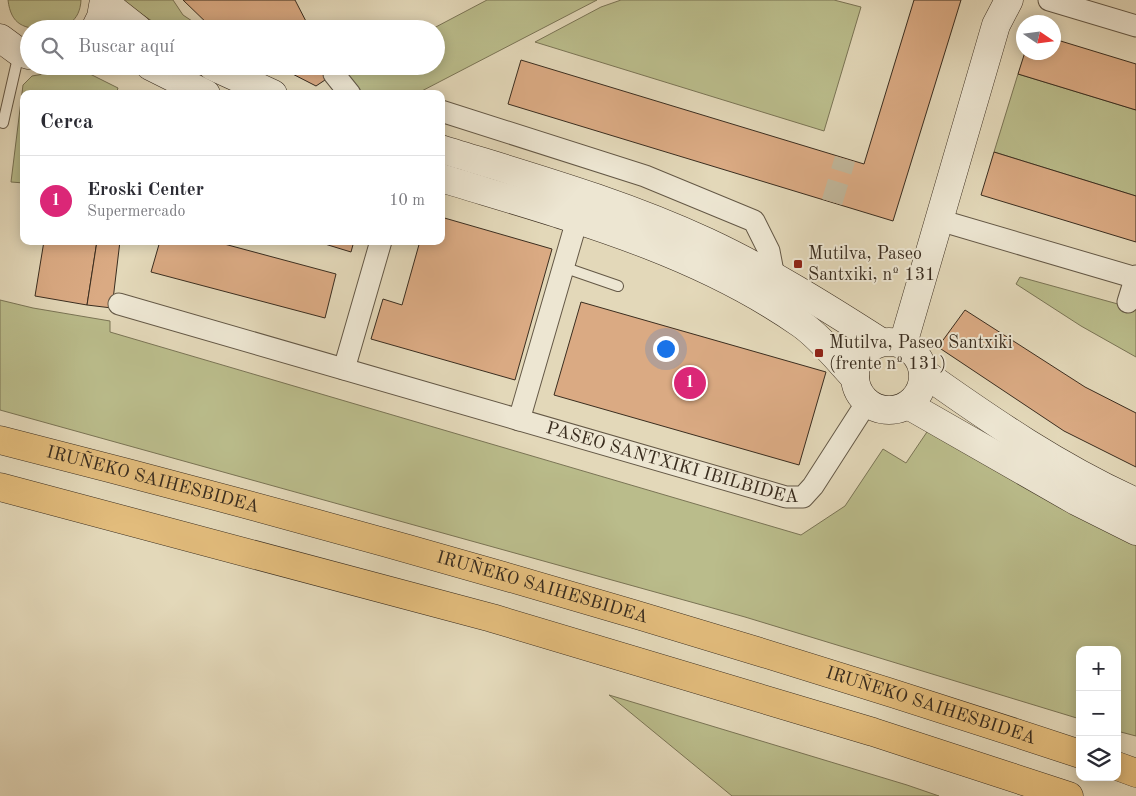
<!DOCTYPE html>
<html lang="es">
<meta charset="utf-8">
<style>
:root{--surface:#fff;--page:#f2f2f3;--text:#2b2b33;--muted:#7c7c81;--line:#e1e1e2;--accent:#db2777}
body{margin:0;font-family:"Old Standard TT",serif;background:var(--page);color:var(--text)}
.controls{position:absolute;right:15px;bottom:15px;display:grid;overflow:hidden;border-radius:10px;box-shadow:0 2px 12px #0003}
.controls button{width:45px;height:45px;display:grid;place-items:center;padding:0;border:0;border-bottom:1px solid var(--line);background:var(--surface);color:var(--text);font:25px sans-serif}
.compass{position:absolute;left:1016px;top:15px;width:45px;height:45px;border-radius:50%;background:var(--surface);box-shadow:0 2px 12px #0003;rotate:103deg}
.you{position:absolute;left:665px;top:348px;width:18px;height:18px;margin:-12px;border:4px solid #fff;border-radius:50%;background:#1a73e8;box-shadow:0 0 0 8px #1a73e833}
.badge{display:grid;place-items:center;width:32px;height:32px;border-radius:50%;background:var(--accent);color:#fff;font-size:16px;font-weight:700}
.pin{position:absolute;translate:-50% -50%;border:2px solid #fff;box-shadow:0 1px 5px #0006}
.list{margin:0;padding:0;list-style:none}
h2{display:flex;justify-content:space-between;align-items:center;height:65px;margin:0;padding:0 20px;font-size:21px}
h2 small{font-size:16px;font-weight:400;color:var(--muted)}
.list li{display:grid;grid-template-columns:32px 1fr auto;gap:15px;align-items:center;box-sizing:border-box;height:90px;padding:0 20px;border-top:1px solid var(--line)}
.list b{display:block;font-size:19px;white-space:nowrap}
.list p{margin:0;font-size:16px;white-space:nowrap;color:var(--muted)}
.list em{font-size:16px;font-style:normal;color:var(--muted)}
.icon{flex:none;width:28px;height:28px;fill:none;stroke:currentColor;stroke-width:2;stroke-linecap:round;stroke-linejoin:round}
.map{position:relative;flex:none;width:1136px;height:796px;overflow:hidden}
.search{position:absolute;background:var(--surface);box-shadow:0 2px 12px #0003;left:20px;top:20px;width:425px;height:55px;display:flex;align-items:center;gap:12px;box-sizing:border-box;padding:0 18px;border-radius:28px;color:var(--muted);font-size:19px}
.panel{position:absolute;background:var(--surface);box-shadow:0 2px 12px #0003;left:20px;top:90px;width:425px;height:155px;border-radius:10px}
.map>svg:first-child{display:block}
.green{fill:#babc8b;stroke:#7a7455}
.building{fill:#daaa83;stroke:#3a2d1f}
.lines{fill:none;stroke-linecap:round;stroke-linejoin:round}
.street-tunnel{stroke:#c1b69a;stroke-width:21;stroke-dasharray:21 11;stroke-linecap:butt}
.lane-casing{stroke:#645846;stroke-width:12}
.street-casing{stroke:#645846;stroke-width:23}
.secondary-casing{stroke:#3a2d1f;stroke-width:29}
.highway-casing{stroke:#3a2d1f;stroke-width:29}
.lane{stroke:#ede6d2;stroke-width:10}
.street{stroke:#ede6d2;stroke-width:21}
.secondary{stroke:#ede6d2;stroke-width:28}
.highway{stroke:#e2bc7c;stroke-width:28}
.poi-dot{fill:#8f2418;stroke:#ede6d2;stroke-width:2}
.labels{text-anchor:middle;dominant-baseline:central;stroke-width:4;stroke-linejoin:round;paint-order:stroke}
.poi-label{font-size:18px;fill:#3a2d1f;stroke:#ede6d2;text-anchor:start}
.street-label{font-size:18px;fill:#3a2d1f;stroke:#ede6d2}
</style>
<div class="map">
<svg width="1136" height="796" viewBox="0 0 1136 796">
<rect width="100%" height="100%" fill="#e3d8b9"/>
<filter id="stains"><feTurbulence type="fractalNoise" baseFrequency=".004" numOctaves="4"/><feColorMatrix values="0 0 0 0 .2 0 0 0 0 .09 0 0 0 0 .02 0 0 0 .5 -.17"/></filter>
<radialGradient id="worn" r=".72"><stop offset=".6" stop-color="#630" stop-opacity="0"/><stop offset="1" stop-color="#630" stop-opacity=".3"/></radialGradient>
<g class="green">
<path d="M8,0h73c-1,22 -16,29 -35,29 -22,0 -35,-4 -38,-29z"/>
<path d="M120,0h53l10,15 21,14h-40z"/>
<path d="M487,0h110l-181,94h-57l-16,-19 17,-9h76v-37h-4z"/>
<path d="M621,0h213l27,7 -37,124 -289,-89 66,-35z"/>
<path d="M78,68l40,20 -2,6h-92v89l-13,-1 12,-97 9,-9z"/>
<path d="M1018,74l118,36v86l-142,-44z"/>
<path d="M1020,277l116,32v48l-55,-31 -65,-42z"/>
<path d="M0,300l33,8 77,13v11l691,203 44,-29 38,-57 23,14 25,-37 205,114v196l-19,-5v-81h-37v69l-335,-102 -745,-207z"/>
<path d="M609,695l298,90 32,11h-207z"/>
</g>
<g class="building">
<path d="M183,0h112l15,29h-97z"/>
<path d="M914,0h47l-68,221 -385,-117 13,-44 343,104z"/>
<path d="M1054,39l82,25v46l-118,-36 7,-22h29z"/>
<path d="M277,66h53l4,8 -18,12z"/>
<path d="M994,152l142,44v46l-155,-47z"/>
<path d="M441,217l111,32 -37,131 -144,-41 12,-40 19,6 18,-64h21z"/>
<path d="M44,241h53l-10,64 -52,-9z"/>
<path d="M97,241h23l-8,67 -25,-3z"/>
<path d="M160,241h53l123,33 -11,44 -174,-46z"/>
<path d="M315,241h39l-3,11z"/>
<path d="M581,302l245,70 -27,93 -245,-70z"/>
<path d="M965,310l120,77 51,26v54l-72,-36 -126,-84z"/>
</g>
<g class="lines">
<path class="street-tunnel" d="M832,202l13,-43"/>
<g class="lane-casing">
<g id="lane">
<path d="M3,123l16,-70"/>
<path d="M563,267l55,19"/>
</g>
</g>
<g class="street-casing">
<g id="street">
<path d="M1049,0l87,26"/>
<path d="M334,74l16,20"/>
<path d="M441,111l204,65 109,45 15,30 5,26"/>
<path d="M939,220l197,58"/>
<path d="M1128,302l8,-26"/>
<path id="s1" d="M119,304l667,193h17l10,-11 54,-84"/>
<path d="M344,369l37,-128"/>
<path d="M519,420l58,-200"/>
</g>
</g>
<g class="secondary-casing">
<g id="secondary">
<path d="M105,3l33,26"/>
<path d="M95,29l6,-12 3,-17"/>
<path d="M0,38l19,14 10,3"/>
<path d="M150,66l56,28"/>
<path d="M212,66l61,28"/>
<path d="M441,149c90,28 180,53 266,93 60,28 118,64 174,100"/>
<path d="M441,178c124,38 253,71 360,146 20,14 37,36 54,54"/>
<circle cx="889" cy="376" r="34"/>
<path d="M903,344l93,-319 13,-25"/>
<path d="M924,373c69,49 135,94 212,129"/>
<path d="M908,405l168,96 60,30"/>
</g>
</g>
<g class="highway-casing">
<g id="highway">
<path id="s2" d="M0,440c363,92 724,196 1080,314"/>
<path d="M0,487l492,131 381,114 196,64"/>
<path d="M1117,766l19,7"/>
</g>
</g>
<use href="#lane" class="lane"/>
<use href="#street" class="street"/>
<use href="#secondary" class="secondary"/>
<use href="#highway" class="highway"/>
</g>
<g class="poi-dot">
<rect x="793" y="259" width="10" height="10" rx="2.5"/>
<rect x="814" y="348" width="10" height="10" rx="2.5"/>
</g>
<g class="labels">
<g class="poi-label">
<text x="808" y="254">Mutilva, Paseo<tspan x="808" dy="21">Santxiki, nº 131</tspan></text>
<text x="829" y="343">Mutilva, Paseo Santxiki<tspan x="829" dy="21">(frente nº 131)</tspan></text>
</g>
<g class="street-label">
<text stroke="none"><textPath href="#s1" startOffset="576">PASEO SANTXIKI IBILBIDEA</textPath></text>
<text stroke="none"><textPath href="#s2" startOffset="158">IRUÑEKO SAIHESBIDEA</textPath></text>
<text stroke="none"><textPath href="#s2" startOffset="562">IRUÑEKO SAIHESBIDEA</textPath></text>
<text stroke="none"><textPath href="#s2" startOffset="968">IRUÑEKO SAIHESBIDEA</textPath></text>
</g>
</g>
<rect width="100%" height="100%" filter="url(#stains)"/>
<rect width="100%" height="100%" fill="url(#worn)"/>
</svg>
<div class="controls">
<button>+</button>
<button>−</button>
<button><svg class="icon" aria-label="layers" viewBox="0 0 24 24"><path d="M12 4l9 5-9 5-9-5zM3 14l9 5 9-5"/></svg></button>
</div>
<svg class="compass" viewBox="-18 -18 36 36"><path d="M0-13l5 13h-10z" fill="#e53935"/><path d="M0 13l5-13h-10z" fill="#7c7c81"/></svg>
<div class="you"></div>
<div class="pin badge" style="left:690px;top:383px">1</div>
<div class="search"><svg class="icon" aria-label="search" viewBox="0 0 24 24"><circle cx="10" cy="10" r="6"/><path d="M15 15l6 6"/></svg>Buscar aquí</div>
<section class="panel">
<h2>Cerca<small></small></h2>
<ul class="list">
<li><span class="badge">1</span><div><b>Eroski Center</b><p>Supermercado</p></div><em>10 m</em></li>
</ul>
</section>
</div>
